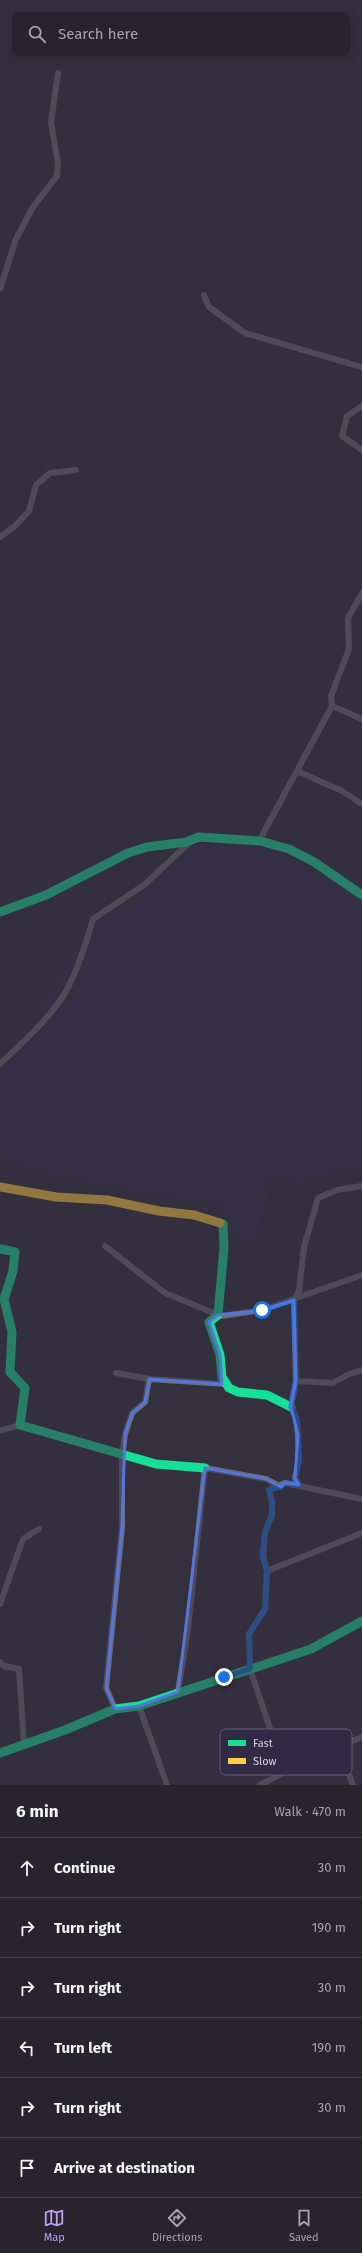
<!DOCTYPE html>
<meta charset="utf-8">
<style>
:root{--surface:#27242e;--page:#33303a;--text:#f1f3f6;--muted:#a4a4aa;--line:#43414a;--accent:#bca0f2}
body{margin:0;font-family:"Fira Sans",sans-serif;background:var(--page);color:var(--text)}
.stop{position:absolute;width:12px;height:12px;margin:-9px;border:3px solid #1a73e8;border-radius:50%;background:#fff}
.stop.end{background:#1a73e8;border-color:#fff;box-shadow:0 1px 4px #0008}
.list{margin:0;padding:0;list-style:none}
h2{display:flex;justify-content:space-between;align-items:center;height:52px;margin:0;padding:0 16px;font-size:17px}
h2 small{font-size:13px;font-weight:400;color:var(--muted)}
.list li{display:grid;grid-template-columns:26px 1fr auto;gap:12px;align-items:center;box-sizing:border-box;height:60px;padding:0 16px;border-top:1px solid var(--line)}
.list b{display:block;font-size:15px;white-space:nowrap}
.list em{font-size:13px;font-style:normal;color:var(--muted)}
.icon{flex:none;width:22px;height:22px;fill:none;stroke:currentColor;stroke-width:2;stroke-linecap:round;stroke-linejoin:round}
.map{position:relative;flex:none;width:362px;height:1785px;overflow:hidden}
.search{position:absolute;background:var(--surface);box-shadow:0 2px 10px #0003;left:12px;right:12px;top:12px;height:44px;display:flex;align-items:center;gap:10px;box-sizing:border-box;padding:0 14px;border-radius:8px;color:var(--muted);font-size:15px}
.sheet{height:412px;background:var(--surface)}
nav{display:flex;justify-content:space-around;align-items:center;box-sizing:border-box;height:56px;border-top:1px solid var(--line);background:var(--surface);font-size:11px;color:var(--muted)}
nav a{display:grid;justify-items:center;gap:2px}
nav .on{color:var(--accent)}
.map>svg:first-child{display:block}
.built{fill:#37304e}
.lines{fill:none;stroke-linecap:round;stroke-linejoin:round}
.street{stroke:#6f6d73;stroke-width:6}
.fast{stroke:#16e098;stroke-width:9}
.slow{stroke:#ffcf43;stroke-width:9}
.route{stroke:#1a73e8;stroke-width:5}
.marked{fill:none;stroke:#5476dc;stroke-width:3;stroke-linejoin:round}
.key{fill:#302a44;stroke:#625d74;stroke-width:1}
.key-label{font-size:11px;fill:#d6d3e4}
</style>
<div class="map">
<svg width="362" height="1785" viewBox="0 0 362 1785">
<rect width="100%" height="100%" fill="#34303e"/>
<path class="built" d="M209,833l47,3 106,62v269l-52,10h-5l-2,6 -34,-5 -11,63 -36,-5 2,-29 -151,-27 -73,-19v-101l52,-72 41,-68 46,-27 53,-55z"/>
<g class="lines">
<g class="street">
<path d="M0,289l16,-50 17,-32 24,-31 1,-12 -7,-42 7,-49"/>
<path d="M204,295l5,12 36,26 117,34"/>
<path d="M362,406l-15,10 -5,20 20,14"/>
<path d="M0,537l14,-10 15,-16 7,-26 14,-12 26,-3"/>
<path d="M332,706l30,13"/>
<path d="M297,771l45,20 20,13"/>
<path d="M259,841l73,-135 -1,-10 18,-47 -1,-31 14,-25"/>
<path d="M0,1064c20,-19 51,-47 65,-71 13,-23 21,-49 28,-74l51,-34 45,-42"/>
<path d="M105,1246l60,47 56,23 41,-6 100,-35"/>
<path d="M116,1373l33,6 77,5"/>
<path d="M296,1381l37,2 16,-9 13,-4"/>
<path d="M0,1431l20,-6"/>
<path d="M299,1485l-4,-7 4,-17 -1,-26 -2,-18 -5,-10 5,-26 -2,-81 5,-9 5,-44 14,-49 19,-8 25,-4"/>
<path d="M362,1499l-77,-16 -16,7 3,13v12l-7,17 -2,24 4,15 95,-38"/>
<path d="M267,1571l-2,38 -16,25 1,35 31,92 3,4 6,-3"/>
<path d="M0,1604l23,-65 16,-10"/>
<path d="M0,1662l4,4 15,3 5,76"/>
<path d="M178,1692l10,-63 17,-161 61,11 15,8"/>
<path d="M139,1706l28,79"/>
<path d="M115,1709l-9,-21 16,-161v-71l3,-22 7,-21 13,-11 4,-23"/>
<path d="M338,1747l15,38"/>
<path d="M290,1762l1,5 4,-1 15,-11 11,-5 17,-3 24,-10"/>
<path d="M260,1785l27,-14 3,-8"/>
</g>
<g class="fast">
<path d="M0,912l46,-17 82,-42 19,-6 39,-5 13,-5 61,4 29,8 25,13 48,33"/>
<path d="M220,1223l3,1 1,24 -6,67 -9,7 11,33 2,22 7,11 9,4 29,3 24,12"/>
<path d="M0,1249l15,3 -2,19 -9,28 8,33 -2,40 15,16 -5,37 136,39 49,4"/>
<path d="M0,1753l65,-23 50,-21 24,-3 172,-57 51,-28"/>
</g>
<path class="slow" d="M0,1187l56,10 51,3 52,11 35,4 26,8"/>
</g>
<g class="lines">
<path class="route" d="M224,1677l26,-8 -1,-35 16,-25 2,-38 -5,-15 3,-24 7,-17v-12l-3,-13 12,-3 5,-4 13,2 -4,-7 4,-17 -1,-26 -2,-18 -5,-10 5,-26 -2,-81 -32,10"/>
</g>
<path d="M0 0H362V1785H0ZM294,1300l2,81 -5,26 7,28 -3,43 4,7 -14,-2 -4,4 -15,-8 -61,-11 -27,224 -39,14 -24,3 -9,-21 16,-161 3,-93 7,-21 13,-11 4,-23 73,5 -2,-29 -11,-33 9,-7 44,-5z" fill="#34303e" fill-opacity=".55" fill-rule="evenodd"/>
<path class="marked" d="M294,1300l2,81 -5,26 7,28 -3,43 4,7 -14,-2 -4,4 -15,-8 -61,-11 -27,224 -39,14 -24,3 -9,-21 16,-161 3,-93 7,-21 13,-11 4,-23 73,5 -2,-29 -11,-33 9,-7 44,-5z"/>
<rect x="220" y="1729" width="132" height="46" rx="6" class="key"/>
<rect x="228" y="1740" width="18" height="6" fill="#16e098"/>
<rect x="228" y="1758" width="18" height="6" fill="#ffcf43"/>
<g class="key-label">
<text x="253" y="1747">Fast</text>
<text x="253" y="1765">Slow</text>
</g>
</svg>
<div class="stop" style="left:262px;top:1310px"></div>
<div class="stop end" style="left:224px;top:1677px"></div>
<div class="search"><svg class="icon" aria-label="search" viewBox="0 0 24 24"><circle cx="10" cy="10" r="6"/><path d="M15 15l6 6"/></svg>Search here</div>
</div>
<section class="sheet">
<h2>6 min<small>Walk · 470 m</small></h2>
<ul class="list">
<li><svg class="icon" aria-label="ahead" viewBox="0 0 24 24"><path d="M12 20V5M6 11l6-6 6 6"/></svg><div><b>Continue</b></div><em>30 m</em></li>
<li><svg class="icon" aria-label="right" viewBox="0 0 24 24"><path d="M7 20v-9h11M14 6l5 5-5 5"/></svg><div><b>Turn right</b></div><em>190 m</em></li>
<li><svg class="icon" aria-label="right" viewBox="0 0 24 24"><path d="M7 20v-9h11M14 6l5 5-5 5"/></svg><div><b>Turn right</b></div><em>30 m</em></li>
<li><svg class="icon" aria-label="left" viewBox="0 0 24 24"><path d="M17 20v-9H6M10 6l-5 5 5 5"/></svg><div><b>Turn left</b></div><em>190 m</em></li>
<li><svg class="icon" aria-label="right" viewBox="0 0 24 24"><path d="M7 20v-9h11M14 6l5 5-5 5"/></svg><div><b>Turn right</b></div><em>30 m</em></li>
<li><svg class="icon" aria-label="arrive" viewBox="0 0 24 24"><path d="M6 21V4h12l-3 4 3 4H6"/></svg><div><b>Arrive at destination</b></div></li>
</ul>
</section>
<nav>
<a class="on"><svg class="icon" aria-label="map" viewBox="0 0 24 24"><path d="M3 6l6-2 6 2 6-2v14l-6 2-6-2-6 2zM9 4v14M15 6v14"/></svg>Map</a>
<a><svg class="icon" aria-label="directions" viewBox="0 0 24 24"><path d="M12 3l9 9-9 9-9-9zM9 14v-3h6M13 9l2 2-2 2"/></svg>Directions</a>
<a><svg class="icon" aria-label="saved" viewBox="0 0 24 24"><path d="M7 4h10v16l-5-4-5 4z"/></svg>Saved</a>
</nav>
